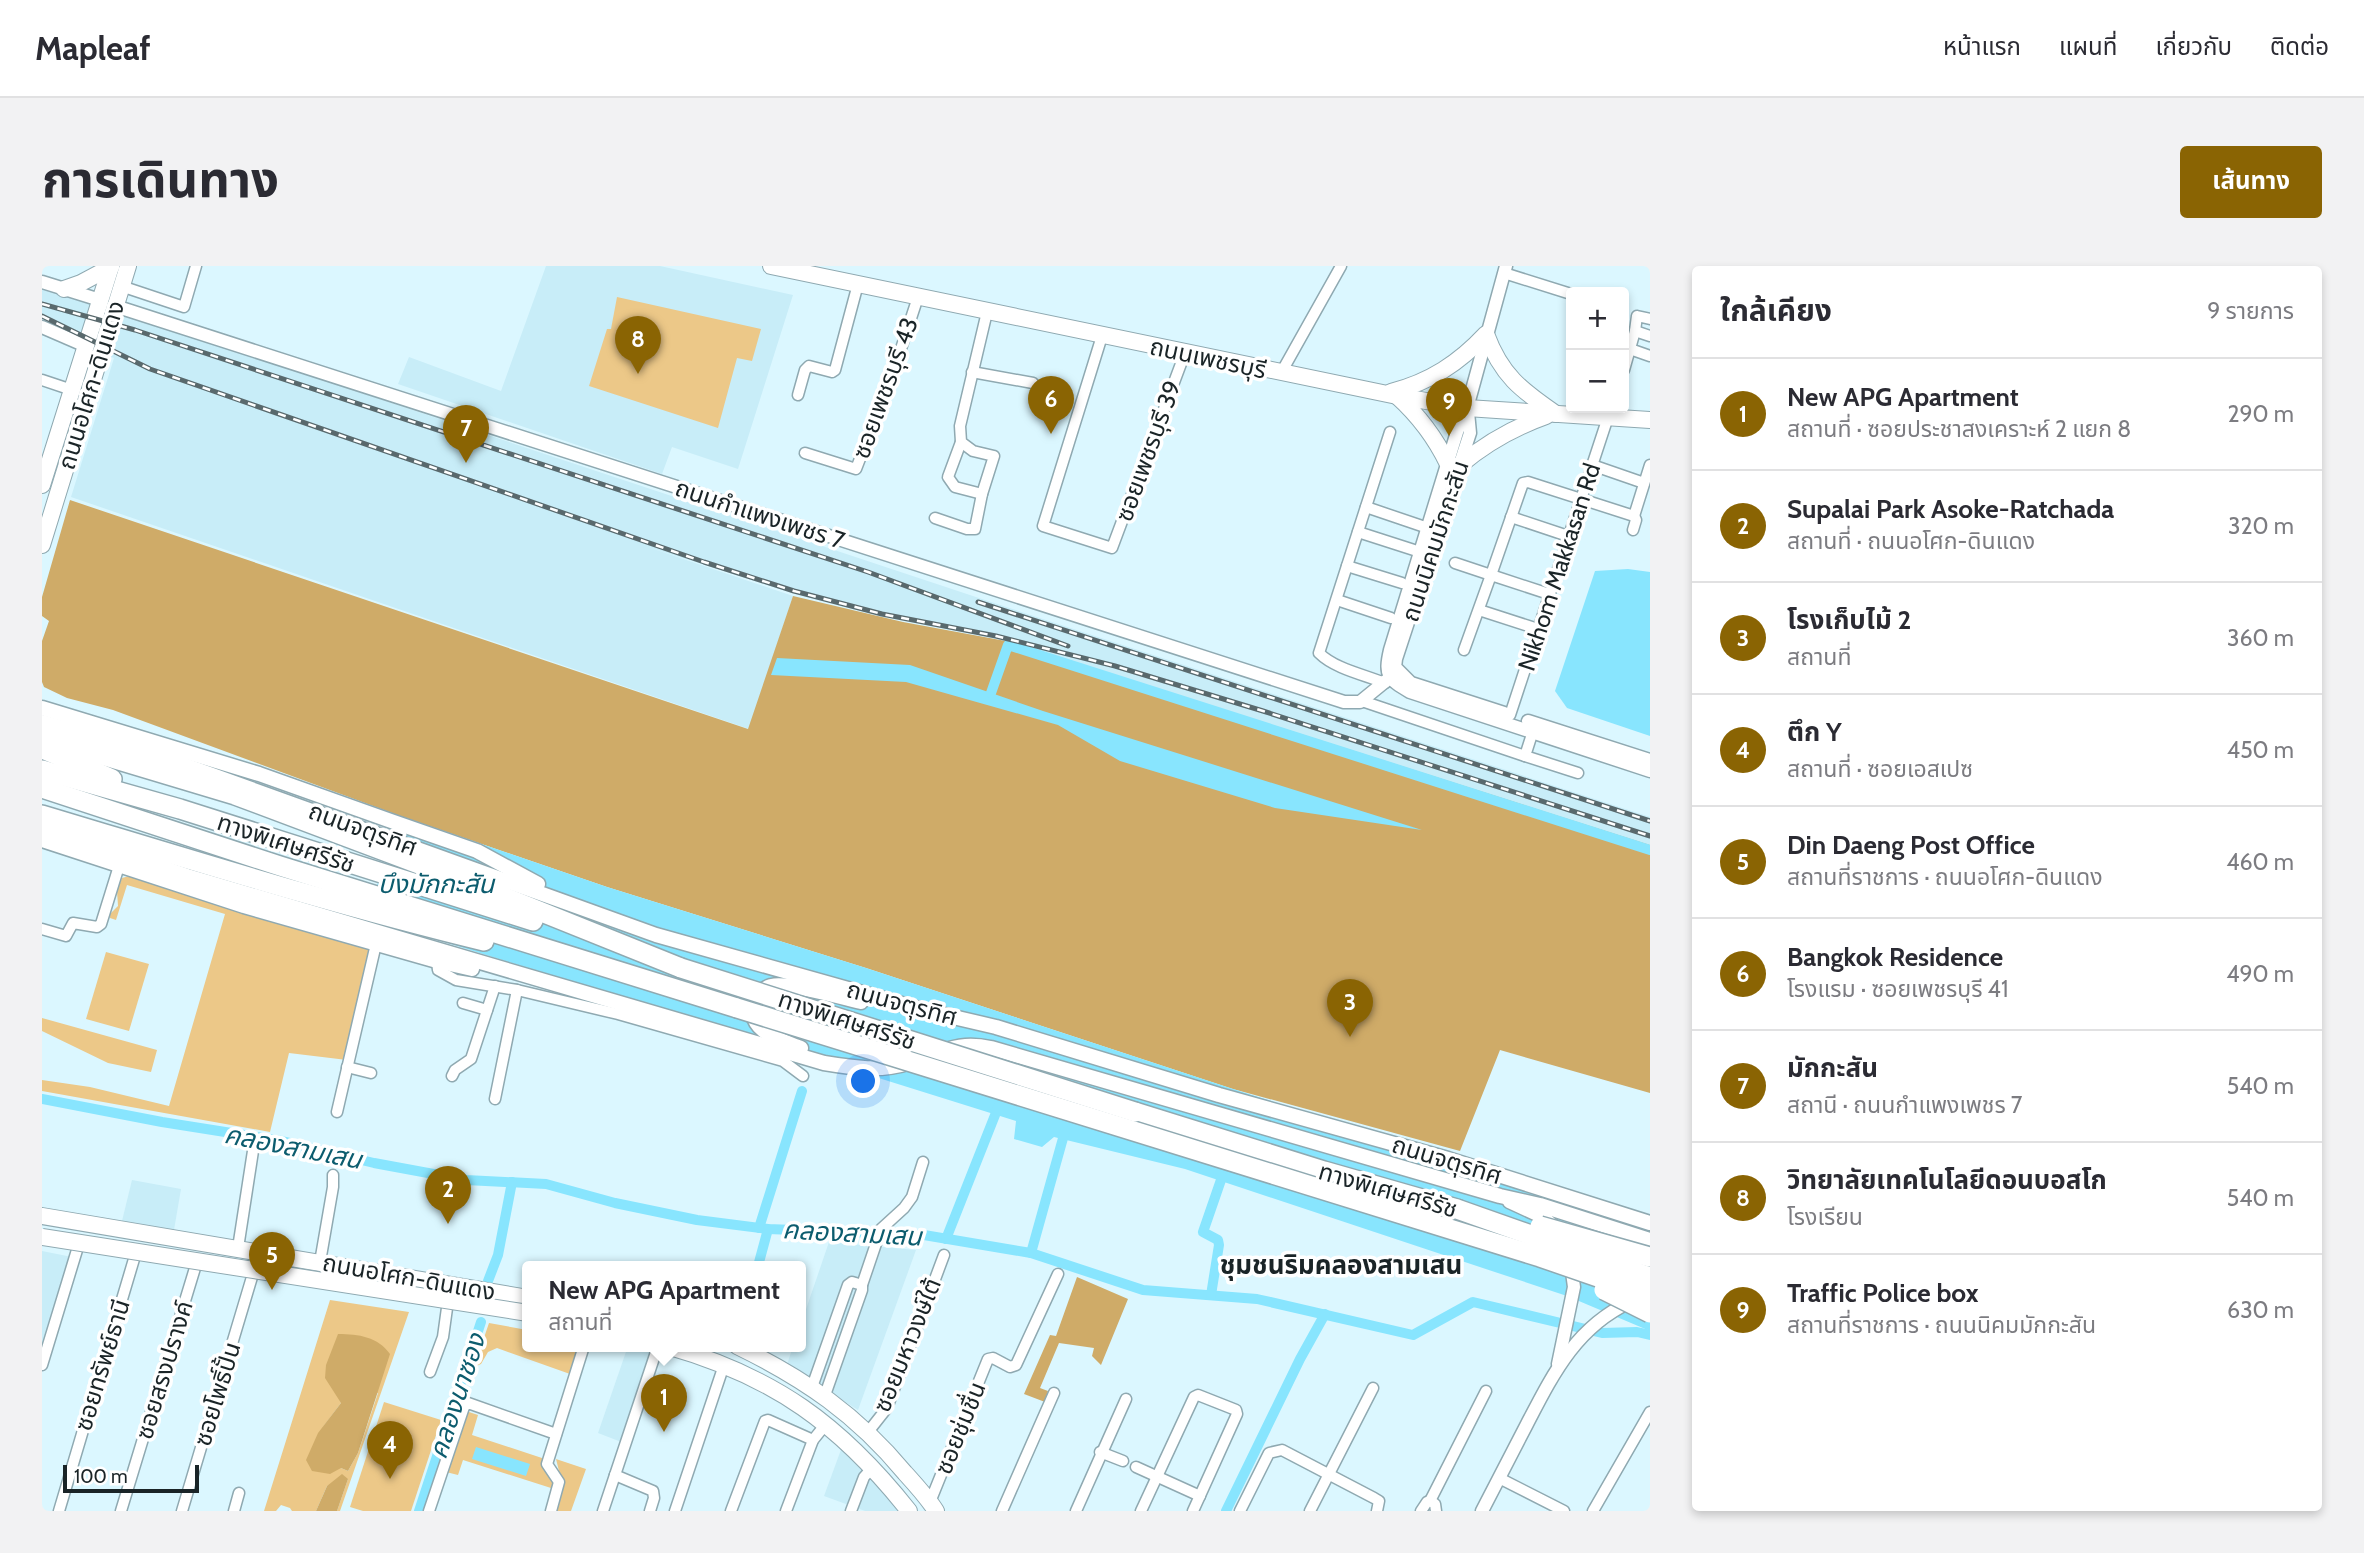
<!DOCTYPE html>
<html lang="th">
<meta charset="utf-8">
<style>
:root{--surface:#fff;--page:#f2f2f3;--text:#2b2b33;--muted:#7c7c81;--line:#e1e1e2;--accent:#8a6403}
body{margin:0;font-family:Cabin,"Noto Sans Thai",sans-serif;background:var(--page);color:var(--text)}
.controls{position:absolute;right:21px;top:21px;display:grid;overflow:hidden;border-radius:7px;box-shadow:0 4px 10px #0003}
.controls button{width:63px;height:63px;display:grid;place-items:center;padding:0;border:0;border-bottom:2px solid var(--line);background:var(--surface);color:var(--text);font:35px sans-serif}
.scale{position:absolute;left:21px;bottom:18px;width:136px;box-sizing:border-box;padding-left:7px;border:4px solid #1a2427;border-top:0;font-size:19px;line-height:24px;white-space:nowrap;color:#1a2427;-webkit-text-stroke:5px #fff;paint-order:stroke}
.you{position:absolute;left:822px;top:816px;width:24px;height:24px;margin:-18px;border:5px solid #fff;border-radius:50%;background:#1a73e8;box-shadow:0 0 0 10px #1a73e833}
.badge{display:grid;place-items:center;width:46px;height:46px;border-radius:50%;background:var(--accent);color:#fff;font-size:23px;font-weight:700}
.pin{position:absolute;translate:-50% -58px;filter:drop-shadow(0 2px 4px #0008)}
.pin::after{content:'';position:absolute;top:37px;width:24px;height:21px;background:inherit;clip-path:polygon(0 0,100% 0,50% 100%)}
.popup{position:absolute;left:480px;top:995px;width:284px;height:91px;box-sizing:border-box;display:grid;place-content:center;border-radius:7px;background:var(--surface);filter:drop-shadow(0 2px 5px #0005);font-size:23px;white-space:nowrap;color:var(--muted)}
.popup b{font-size:26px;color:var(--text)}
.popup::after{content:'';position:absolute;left:50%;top:100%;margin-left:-14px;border:14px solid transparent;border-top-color:var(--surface)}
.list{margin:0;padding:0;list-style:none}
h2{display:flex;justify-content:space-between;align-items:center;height:91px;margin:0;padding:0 28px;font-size:30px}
h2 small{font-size:23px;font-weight:400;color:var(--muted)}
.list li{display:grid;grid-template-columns:46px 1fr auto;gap:21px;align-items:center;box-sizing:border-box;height:112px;padding:0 28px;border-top:2px solid var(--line)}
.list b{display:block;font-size:26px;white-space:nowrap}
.list p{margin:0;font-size:23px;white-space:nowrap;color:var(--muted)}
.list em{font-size:23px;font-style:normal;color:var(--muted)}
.map{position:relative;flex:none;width:1608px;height:1245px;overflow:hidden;border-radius:7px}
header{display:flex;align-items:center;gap:42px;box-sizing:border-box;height:98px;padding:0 35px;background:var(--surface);border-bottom:2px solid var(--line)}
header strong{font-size:33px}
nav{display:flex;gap:38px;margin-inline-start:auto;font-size:24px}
.intro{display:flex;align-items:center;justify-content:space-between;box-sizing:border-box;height:168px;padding:0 42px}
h1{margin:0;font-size:49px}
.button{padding:18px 32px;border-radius:7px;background:var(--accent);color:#fff;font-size:24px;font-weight:700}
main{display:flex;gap:42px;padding:0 42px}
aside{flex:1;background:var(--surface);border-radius:7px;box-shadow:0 4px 10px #0003}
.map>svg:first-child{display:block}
.built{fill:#c8edf8}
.green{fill:#ecc888;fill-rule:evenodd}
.forest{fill:#cfab68}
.water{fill:#88e5fe}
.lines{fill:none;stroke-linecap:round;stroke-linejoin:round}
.canal{stroke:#88e5fe;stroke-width:10}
.minor-casing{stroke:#8fa9b1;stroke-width:13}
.tertiary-casing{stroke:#8fa9b1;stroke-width:15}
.secondary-casing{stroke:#8fa9b1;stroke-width:17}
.primary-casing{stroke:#8fa9b1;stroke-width:18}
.motorway-casing{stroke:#8fa9b1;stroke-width:22}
.minor{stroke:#fff;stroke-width:10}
.tertiary{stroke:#fff;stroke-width:12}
.secondary{stroke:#fff;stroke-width:14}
.primary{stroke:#fff;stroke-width:16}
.motorway{stroke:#fff;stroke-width:19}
.rail-casing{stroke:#59696d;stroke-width:5}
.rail{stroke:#fff;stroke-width:2.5;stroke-dasharray:8;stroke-linecap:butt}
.primary-bridge-casing{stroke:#8fa9b1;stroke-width:18;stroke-linecap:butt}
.motorway-bridge-casing{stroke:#8fa9b1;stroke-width:22;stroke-linecap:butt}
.primary-bridge{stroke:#fff;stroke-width:16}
.motorway-bridge{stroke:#fff;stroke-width:19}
.labels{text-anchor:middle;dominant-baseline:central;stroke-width:7;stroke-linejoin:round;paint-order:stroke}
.street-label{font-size:24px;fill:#1a2427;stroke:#fff}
.water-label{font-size:26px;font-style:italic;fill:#0c5c6e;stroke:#fff}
.neighbourhood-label{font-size:26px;font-weight:bold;fill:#1a2427;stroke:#fff}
</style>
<header>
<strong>Mapleaf</strong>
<nav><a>หน้าแรก</a><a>แผนที่</a><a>เกี่ยวกับ</a><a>ติดต่อ</a></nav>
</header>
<div class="intro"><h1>การเดินทาง</h1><a class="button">เส้นทาง</a></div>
<main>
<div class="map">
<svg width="1608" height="1245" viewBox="0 0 1608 1245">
<rect width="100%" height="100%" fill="#dbf7ff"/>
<g class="built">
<path d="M504,0h114l133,29 -55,174 -66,-22 -10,27 -264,-90 11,-27 92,34z"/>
<path d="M0,21l946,314 662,216v28l-639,-203 -219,-49 -147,-47 148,50 -44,133 -678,-232 43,-139 -72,-27z"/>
<path d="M90,914l49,9 -7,41 -52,-9z"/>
<path d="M787,976l87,8 -58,160 -71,-45 6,-19h7l1,-22z"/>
<path d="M0,985l35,7 -35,95z"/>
<path d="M586,1080l33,9 -32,90 -31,-12z"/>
<path d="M800,1181l59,64h-36l-41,-15z"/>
</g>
<g class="green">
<path d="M575,31l144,32 -9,32 -15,-3 -19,70 -129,-42 18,-57h4z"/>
<path d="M87,610l98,32 143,41 -23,111 -58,-7 -19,79 -228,-41v-11l48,7 79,19 56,-192 -98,-29 -11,35 -6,-2v-4l8,-8 -1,-15 5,-13z"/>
<path d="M64,686l43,12 -20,67 -43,-12z"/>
<path d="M0,752l115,32 -6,22 -43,-9 -66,-32z"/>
<path d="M288,1034l79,12 -69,199h-3l11,-32 -21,7 -11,25h-24l-2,-3 -9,-3 -5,6h-12zM336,1127l-20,60 -10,18 -7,-3 -18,-41 18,-24 -1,-5z"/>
<path d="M447,1057l38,7 1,16h52l-10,28 -73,-26 -9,4 -7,12 -7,3z"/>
<path d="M342,1136l57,18 -30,91h-48l-13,-4z"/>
<path d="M424,1145l12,4 -6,20 73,24c-1,10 1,14 9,20l-3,9 -88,-28 -5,15 -12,-3z"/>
<path d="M514,1193l30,10 -15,42h-15l4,-36z"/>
</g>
<g class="forest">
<path d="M28,234l678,229 45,-133 110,26 108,20 639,203v248l-150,-43 -40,101 -227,-62 -367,-121 -259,-81 -204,-70 -290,-107 -46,-12 -23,-11 -2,-5v-41l7,-20 -7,-5v-19z"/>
<path d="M1035,1011l51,22 -27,66 -9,-9 2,-8 -35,-5 -19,45 8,3 -3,11 -21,-8 26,-59 6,1z"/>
<path d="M296,1068c21,0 40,3 52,20l-32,99 -10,18 -7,-3 -11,6 -18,-3 -6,-11 12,-27 23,-30 -16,-25 1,-13z"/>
<path d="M300,1208l6,5 -11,32h-21l11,-25z"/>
</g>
<g class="water">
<path d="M1586,303l22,3v164l-83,-28 -12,-17 40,-120z"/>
<path d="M735,392l133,7 133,46 379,119 -147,-22 -155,-47 -62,-36 -152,-43 -135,-7z"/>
<path d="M361,551l204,70 259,81 367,121 417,132v110l-83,-35 -382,-127 -131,-32 -12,10 -28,-8 2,-18 -651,-204z"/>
<path d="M434,1181l54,17 -4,12 -54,-17z"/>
</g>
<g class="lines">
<g class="canal">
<path d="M949,427l17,-48 642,205"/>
<path d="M0,833l120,23 120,19 92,22 92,17 80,4 69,19 82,17 71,9 156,6 107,18 112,37 114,9 156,36 60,-33 129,31 35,-1 13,3"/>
<path d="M717,962l43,-137"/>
<path d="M904,973l53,-134"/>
<path d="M989,987l34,-122"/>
<path d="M716,1000l10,-37"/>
<path d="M446,1015l10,-26 14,-73"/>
<path d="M1169,1029l8,-50 -1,-5 -15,-8 19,-55"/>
<path d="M377,1245l62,-189"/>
<path d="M1184,1245l74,-152 25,-45"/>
</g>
<g class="minor-casing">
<g id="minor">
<path d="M1462,7l67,21"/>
<path d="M79,20l63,21 12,-41"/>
<path d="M1593,65l15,5"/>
<path d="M1060,70l-59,190 69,22 73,-195"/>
<path d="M1588,83l20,7"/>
<path d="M1582,104l11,-39 2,-15 13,3"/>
<path d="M930,106l61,11"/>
<path d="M1239,107l60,-107"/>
<path d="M0,114l30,10"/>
<path d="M756,129l7,-25 4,-4 23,6 3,-2 23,-86"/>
<path d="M919,176l-13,35 7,10 27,7"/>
<path d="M763,187l51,16 37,-96 25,-76"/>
<path d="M1550,199l52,18"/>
<path d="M1324,241l56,19"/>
<path d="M1469,251l57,19"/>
<path d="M893,252l32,11h8l7,-35 12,-38 -21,-5 -12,-9 -1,-16 27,-114"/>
<path d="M1591,264l3,-10 -2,-4"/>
<path d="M1316,266l56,18"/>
<path d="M1413,297l36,12 32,-92 5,-1 106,34 16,-51"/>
<path d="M1305,300l55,17"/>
<path d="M1295,334l54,18"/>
<path d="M1437,344l59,19"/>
<path d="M1422,384l27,-75 58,19"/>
<path d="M1343,417c-20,-8 -50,-14 -66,-30l71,-221"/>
<path d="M1320,435l163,55"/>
<path d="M1468,449l101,-307"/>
<path d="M1491,465l-8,25 53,17"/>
<path d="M0,663l24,7 7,-13 24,4 4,-3 18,-58"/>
<path d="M395,695l1,9 18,10 61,10 101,24 165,47 20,15"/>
<path d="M421,737l24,7"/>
<path d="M305,801l24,6"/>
<path d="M410,810l3,-6 16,-11 24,-73"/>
<path d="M453,833l22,-109"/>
<path d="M295,846l39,-168"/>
<path d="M196,982l15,-97"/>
<path d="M278,996l13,-75v-12"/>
<path d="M820,1019l19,-56 23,-21 8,-11 11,-35"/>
<path d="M0,1099l35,-115"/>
<path d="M388,1106l13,-35 4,-29"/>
<path d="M770,1121l36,-102 4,-3 10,3v5l-37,105"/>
<path d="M826,1166l19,-24 57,-153"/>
<path d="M1058,1186l23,9"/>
<path d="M1094,1201l64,29"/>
<path d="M573,1209l38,16 1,7 -4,13"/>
<path d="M1457,1212l65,33"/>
<path d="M1388,1235l56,-110"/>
<path d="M888,1236l58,-143 5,-1 17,9 6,-2 42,-91"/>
<path d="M17,1245l75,-252"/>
<path d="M79,1245l74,-243"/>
<path d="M140,1245l70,-234"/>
<path d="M192,1245l5,-18"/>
<path d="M387,1245l35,-104 4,-4 88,31"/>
<path d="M509,1245l8,-29 -12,-18 37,-118"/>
<path d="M561,1245l55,-165"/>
<path d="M633,1245l49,-146"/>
<path d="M689,1245l34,-90 3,-1 45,20"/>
<path d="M744,1245l27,-71 13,-16"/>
<path d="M809,1245l13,-34 9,-10"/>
<path d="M960,1245l52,-118"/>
<path d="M1034,1245l50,-112"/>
<path d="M1099,1245l53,-114 4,-2 38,15 1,4 -44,97"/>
<path d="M1198,1245l29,-58 13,-3 92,48 5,3 -2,10"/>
<path d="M1268,1245l63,-123"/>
<path d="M1379,1245l6,-9 3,-1 5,3 1,7"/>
<path d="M1551,1245l57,-99"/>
</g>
</g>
<g class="tertiary-casing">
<g id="tertiary">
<path d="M1464,0l-39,142 -10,24 -67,218c-6,26 -2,29 20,42l240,79"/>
<path d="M0,16l58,18"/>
<path d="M73,40l1229,396h16l38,-31"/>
<path d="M0,61l44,19"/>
<path d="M1426,146l2,21 -74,226 -1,8 16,16 93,30"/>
<path d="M1486,455l122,39"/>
<path d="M1467,936l37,17 8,7"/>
<path d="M1516,1098l16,-77 -3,-22"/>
<path d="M1440,1245c15,-29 30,-58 45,-87 26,-50 49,-97 103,-122"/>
</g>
</g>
<g class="secondary-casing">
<g id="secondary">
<path d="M0,442l217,66 132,47 86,30 61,33"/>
<path d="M0,456l123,36 491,177 263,74 77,18 223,68 229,64 202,64"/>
<path d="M0,561l145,49 637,187c30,5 57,9 87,-1"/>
<path d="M0,574l202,66 193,55 35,8"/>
<path d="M759,782c-21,-8 -58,-18 -45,-48 3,-6 8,-12 15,-14 19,-4 69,11 90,16"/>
<path d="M898,786c19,-7 32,-8 51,-4l509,148 40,9 110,35"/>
</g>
</g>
<g class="primary-casing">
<g id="primary">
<path d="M729,0l626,130 70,12 183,12"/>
<path d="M22,23l17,-6 30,-16"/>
<path d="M1349,126c39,-10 68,-29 95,-58 15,41 35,56 70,80"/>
<path d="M1355,130c21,19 39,43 51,68"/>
<path d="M1418,199c25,-21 55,-38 86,-49"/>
<path d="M0,219l69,-219"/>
<path d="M0,279l86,-279"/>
<path d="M0,950l486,82"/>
<path d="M625,1080c107,30 174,79 242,165"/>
<path d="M695,1080c68,33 120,69 168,127 11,12 22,24 31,38"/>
</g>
</g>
<g class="motorway-casing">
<g id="motorway">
<path d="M0,471l193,58 232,87 214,86"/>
<path d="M1,483l69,30"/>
<path d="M0,504l138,39 353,112"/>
<path d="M0,522l238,78 457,142"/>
<path d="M0,549c147,44 293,90 442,126"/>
<path d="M1093,846l189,59 133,38"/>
</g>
</g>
<use href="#minor" class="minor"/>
<use href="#tertiary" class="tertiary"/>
<use href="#secondary" class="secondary"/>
<use href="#primary" class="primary"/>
<use href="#motorway" class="motorway"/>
<g class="rail-casing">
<g id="rail">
<path d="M0,38l93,26 733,242 200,74"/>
<path d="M0,50l108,53 554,193 90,29 88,23 114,22 119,30 148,45 387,125"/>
<path d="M936,336l672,219"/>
</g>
</g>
<use href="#rail" class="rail"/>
<g class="primary-bridge-casing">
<path id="primary-bridge" d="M0,971l486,76"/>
</g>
<g class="motorway-bridge-casing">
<g id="motorway-bridge">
<path d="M639,702l454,144"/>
<path d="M695,742l803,249 110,38"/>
<path d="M1415,943l193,68"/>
<path d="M1498,960l110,31"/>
<path d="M1562,1024l46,23"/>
</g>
</g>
<use href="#primary-bridge" class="primary-bridge"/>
<use href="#motorway-bridge" class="motorway-bridge"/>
</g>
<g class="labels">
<g class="street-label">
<text transform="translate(1166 92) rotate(12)">ถนนเพชรบุรี</text>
<text transform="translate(49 119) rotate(-73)">ถนนอโศก-ดินแดง</text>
<text transform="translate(843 122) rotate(-70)">ซอยเพชรบุรี 43</text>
<text transform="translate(1106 185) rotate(-70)">ซอยเพชรบุรี 39</text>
<text transform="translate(718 248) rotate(18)">ถนนกำแพงเพชร 7</text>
<text transform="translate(1393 275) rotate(-72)">ถนนนิคมมักกะสัน</text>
<text transform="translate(1517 301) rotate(-72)">Nikhom Makkasan Rd</text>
<text transform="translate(321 563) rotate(20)">ถนนจตุรทิศ</text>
<text transform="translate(244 577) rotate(18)">ทางพิเศษศรีรัช</text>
<text transform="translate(860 737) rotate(15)">ถนนจตุรทิศ</text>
<text transform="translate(805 754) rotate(18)">ทางพิเศษศรีรัช</text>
<text transform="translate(1405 894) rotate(17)">ถนนจตุรทิศ</text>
<text transform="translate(1346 924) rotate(16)">ทางพิเศษศรีรัช</text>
<text transform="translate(367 1011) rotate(10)">ถนนอโศก-ดินแดง</text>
<text transform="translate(865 1079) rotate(-68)">ซอยมหาวงษ์ใต้</text>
<text transform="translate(60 1099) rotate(-73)">ซอยทรัพย์ธานี</text>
<text transform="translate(122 1104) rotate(-73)">ซอยสรงปรางค์</text>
<text transform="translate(175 1128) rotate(-73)">ซอยโพธิ์ปั้น</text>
<text transform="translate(918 1162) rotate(-68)">ซอยชุ่มชื่น</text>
</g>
<g class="water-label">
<text x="394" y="618">บึงมักกะสัน</text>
<text transform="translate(251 881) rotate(11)">คลองสามเสน</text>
<text transform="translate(810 967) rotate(3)">คลองสามเสน</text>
<text transform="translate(415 1130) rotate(-72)">คลองนาซอง</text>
</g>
<g class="neighbourhood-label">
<text x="1299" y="999">ชุมชนริมคลองสามเสน</text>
</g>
</g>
</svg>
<div class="controls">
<button>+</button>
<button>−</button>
</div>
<div class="scale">100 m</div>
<div class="you"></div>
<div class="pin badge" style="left:622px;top:1166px">1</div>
<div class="popup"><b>New APG Apartment</b>สถานที่</div>
<div class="pin badge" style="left:406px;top:958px">2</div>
<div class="pin badge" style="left:1308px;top:771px">3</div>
<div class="pin badge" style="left:348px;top:1213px">4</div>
<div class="pin badge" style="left:230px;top:1024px">5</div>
<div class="pin badge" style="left:1009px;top:168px">6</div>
<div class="pin badge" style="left:424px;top:197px">7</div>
<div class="pin badge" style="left:596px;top:108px">8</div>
<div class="pin badge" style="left:1407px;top:170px">9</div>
</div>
<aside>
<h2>ใกล้เคียง<small>9 รายการ</small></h2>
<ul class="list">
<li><span class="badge">1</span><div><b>New APG Apartment</b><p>สถานที่ · ซอยประชาสงเคราะห์ 2 แยก 8</p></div><em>290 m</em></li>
<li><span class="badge">2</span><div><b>Supalai Park Asoke-Ratchada</b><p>สถานที่ · ถนนอโศก-ดินแดง</p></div><em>320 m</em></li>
<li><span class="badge">3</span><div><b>โรงเก็บไม้ 2</b><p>สถานที่</p></div><em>360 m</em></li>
<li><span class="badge">4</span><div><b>ตึก Y</b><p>สถานที่ · ซอยเอสเปซ</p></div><em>450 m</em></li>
<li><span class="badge">5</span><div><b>Din Daeng Post Office</b><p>สถานที่ราชการ · ถนนอโศก-ดินแดง</p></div><em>460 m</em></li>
<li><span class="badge">6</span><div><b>Bangkok Residence</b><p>โรงแรม · ซอยเพชรบุรี 41</p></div><em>490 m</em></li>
<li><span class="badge">7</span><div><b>มักกะสัน</b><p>สถานี · ถนนกำแพงเพชร 7</p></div><em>540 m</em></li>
<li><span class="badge">8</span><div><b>วิทยาลัยเทคโนโลยีดอนบอสโก</b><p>โรงเรียน</p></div><em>540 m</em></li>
<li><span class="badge">9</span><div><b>Traffic Police box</b><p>สถานที่ราชการ · ถนนนิคมมักกะสัน</p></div><em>630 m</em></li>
</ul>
</aside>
</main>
